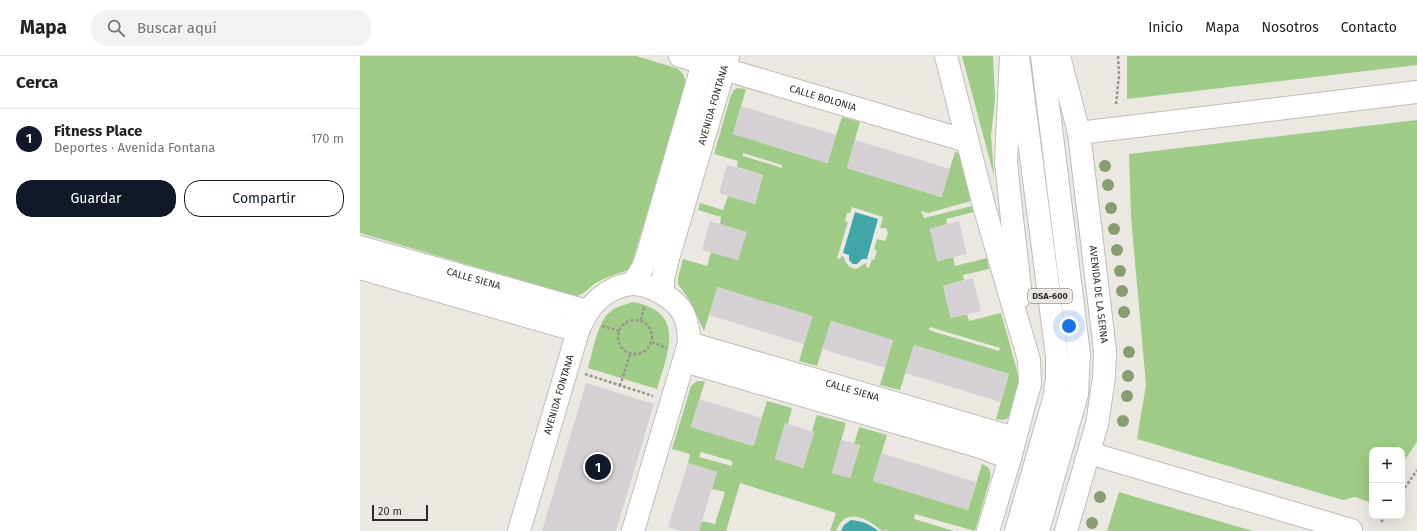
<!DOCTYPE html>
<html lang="es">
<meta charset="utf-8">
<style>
:root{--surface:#fff;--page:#f2f2f2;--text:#222;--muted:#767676;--line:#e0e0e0;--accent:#111827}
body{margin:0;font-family:"Fira Sans",sans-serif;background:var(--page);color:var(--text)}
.controls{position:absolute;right:12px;bottom:12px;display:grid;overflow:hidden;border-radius:8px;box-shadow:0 4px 16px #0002}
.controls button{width:36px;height:36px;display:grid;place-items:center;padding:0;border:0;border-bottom:1px solid var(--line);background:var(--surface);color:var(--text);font:20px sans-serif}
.scale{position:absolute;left:12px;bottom:10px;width:56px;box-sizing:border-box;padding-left:4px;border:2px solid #2d2c29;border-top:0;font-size:11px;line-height:14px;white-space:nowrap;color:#2d2c29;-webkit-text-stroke:3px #ebe8e2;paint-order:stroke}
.you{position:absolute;left:709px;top:270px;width:14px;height:14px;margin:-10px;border:3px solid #fff;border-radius:50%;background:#1a73e8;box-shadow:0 0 0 6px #1a73e833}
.badge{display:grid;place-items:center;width:26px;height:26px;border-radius:50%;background:var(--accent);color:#fff;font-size:13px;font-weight:700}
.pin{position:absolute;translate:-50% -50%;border:2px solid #fff;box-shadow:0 1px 4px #0006}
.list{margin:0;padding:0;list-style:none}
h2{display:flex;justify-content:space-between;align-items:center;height:52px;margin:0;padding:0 16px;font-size:17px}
h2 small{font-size:13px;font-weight:400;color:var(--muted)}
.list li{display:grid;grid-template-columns:26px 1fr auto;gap:12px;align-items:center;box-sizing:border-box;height:60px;padding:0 16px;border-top:1px solid var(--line)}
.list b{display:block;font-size:15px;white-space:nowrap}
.list p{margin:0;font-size:13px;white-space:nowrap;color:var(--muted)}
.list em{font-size:13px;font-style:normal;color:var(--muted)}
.actions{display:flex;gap:8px;padding:12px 16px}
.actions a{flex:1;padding:9px 0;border:1px solid var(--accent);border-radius:16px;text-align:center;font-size:14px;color:var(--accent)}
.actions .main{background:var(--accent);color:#fff}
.icon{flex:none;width:22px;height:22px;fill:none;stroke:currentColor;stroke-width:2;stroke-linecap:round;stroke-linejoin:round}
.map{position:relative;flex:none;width:1057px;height:475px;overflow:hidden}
header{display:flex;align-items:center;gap:24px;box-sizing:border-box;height:56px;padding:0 20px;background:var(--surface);border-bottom:1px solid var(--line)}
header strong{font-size:19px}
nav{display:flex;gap:22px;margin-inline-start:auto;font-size:14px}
.search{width:280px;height:36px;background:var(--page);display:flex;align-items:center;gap:10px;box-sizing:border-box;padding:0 14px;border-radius:16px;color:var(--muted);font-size:15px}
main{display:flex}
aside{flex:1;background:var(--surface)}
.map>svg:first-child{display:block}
.green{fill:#9ecb86;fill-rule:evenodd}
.water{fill:#42a6a8}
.building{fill:#d5d0d4}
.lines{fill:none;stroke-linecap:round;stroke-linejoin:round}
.minor-casing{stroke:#c0bcb7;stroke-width:24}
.major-casing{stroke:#c0bcb7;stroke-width:24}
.path{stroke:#989591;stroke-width:2.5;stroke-dasharray:3 2;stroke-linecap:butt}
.minor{stroke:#fff;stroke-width:22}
.major{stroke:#fff;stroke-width:22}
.tree{fill:#879d70}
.labels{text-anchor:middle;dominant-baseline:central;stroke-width:4;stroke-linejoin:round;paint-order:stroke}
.shield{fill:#ebe8e2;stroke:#666460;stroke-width:1}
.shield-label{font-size:9px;font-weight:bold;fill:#2d2c29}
.street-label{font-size:10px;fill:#2d2c29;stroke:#ebe8e2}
</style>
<header>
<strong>Mapa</strong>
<div class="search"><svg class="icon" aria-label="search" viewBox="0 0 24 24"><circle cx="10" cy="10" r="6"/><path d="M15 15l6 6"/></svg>Buscar aquí</div>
<nav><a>Inicio</a><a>Mapa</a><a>Nosotros</a><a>Contacto</a></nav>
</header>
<main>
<aside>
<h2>Cerca<small></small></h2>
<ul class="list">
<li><span class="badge">1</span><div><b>Fitness Place</b><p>Deportes · Avenida Fontana</p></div><em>170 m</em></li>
</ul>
<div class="actions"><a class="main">Guardar</a><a>Compartir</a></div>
</aside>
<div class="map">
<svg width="1057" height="475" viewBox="0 0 1057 475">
<rect width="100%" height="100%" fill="#ebe8e2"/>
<g class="green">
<path d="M0,0h276l40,12c7,4 10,9 9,17l-52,175 -5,10c-11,4 -24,8 -34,14 -6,5 -10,11 -19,12l-215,-63z"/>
<path d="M602,0h31l2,43 -4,37 3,40z"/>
<path d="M767,0h290v9l-290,34z"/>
<path d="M377,32l9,1 -13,45 94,29 15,-46 18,5 -13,46 94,29 14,-45 4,1 12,48 -43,12 -7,-2 3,7 48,-12 2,6 -28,7 1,5 -17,5 8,32 15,-4 2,9 32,-8 2,11 -26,6 1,5 -21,6 8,32 16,-4 2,7 32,-8 18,65v8l-11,32 -4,2 -8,-1 13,-45 -95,-29 -14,45 -20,-5 13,-45 -62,-19 -14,45 -18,-5 13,-44 -94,-30 -14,44 -14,-30 -12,-17v-6l5,-19 24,7 4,-14 27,8 8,-28 -26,-8 1,-7 -23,-7 2,-7 23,7 5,-14 27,8 8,-29 -26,-8 1,-6 -24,-7 17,-59 3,-5zM383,97l39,12v3l-39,-12zM492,151l31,10 -3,11h6l2,5 -3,8 -8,-2 -3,10 3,2 -3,9 -2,-1 -3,9 -3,-1 1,-4c-5,1 -5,3 -9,5 -7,3 -13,-5 -14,-11l-3,-1 -1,3 -3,-1 11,-36 -3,-1 2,-8h3zM570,271l70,21 -1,3 -64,-19 -6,-2z"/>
<path d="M1057,64v322l-15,22v-14h-30v53l-17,-6 -12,3 -206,-61 9,-54 -15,-168 -2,-63z"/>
<path d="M273,246c54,10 35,51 24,87l-69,-21c5,-16 9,-46 22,-56 6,-6 15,-7 23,-10z"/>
<path d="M337,325h8l-14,46 62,19 14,-45 25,7 -4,16 -3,-1 -10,36 28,9 11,-36 -2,-1 5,-16 29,8 -14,50 18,5 10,-32 -6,-2 5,-17 28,8 -14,46 95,29 14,-46c8,3 9,7 8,15l-15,52 -60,-17 -1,5 40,12h-66l-1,-1 -5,1c-14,-13 -37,-25 -46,0h-6l6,-18 -96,-30 -14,48h-27l3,-10 13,3 10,-32 -13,-3 5,-17 -29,-9 2,-9 -18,-5 19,-63zM341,396l31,9v5l-33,-9z"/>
<path d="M759,436l13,4 121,35h-146z"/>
</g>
<g class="water">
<path d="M495,156l23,7 -11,40h-5l-5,5h-4l-4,-4v-5l-6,-2z"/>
<path d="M491,464c11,1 19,4 27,11h-37l3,-6z"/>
</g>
<g class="building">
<path d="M381,50l95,29 -8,28 -95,-29z"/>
<path d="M495,84l95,29 -8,28 -95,-29z"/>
<path d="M367,109l36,10 -8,29 -36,-11z"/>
<path d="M350,165l37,11 -9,28 -36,-10z"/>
<path d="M599,165l8,33 -30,7 -7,-32z"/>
<path d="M613,222l8,33 -30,7 -8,-32z"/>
<path d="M357,231l96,29 -9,28 -95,-29z"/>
<path d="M471,265l62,19 -8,28 -63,-19z"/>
<path d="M554,289l95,29 -8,28 -96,-29z"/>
<path d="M226,327l68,21 -38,127h-74z"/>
<path d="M339,343l63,19 -8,28 -63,-19z"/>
<path d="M425,367l29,9 -11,36 -28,-9z"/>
<path d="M481,384l19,5 -10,33 -18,-5z"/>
<path d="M521,397l95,29 -8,28 -95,-29z"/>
<path d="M328,407l29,9 -18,59h-19l-12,-4z"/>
</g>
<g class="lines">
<g class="minor-casing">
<g id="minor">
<path id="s1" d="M320,0l287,85"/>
<path d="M586,0l38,150 45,154 1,24 -3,10 -17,64 -22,73"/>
<path d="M651,0l-5,106 5,48 10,86"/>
<path id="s2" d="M699,0l20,77 26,218 -1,27 -7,46 -31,107"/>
<path d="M719,77l338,-41"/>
<path id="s3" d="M0,191l227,64"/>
<path d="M0,212l218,63"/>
<path d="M272,228l10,-15 5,-13 58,-200"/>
<path id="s4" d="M303,237v-15l4,-16 61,-206"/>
<path id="s5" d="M329,287l326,95"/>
<path d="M324,305l293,85 33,12"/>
<path d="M729,397l262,77"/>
<path id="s6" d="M159,475l59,-200c6,-13 11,-24 22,-33 8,-7 20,-13 31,-14 17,-1 44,14 52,29 5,10 6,19 6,30l-56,188"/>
</g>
</g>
<g class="major-casing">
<g id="major">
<path d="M656,475l38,-132 3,-20v-23l-39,-300"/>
<path d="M678,475l39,-137 2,-40 -37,-298"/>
</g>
</g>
<g class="path">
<path d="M756,48l3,-29 -1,-19"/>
<circle cx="275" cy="281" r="17"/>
<path d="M281,264l3,-13"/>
<path d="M242,270l17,5"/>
<path d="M292,286l15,6"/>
<path d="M225,318l68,22"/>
<path d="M260,330l10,-32"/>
<path d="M1042,436l15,-22"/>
<path d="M1021,466l5,-6"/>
</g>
<use href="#minor" class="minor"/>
<use href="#major" class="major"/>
</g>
<g class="tree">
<circle cx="745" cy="110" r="6"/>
<circle cx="748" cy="129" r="6"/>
<circle cx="751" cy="152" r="6"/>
<circle cx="754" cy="173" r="6"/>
<circle cx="757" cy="194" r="6"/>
<circle cx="760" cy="215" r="6"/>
<circle cx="762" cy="235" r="6"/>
<circle cx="764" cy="256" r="6"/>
<circle cx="769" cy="296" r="6"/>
<circle cx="768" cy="320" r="6"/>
<circle cx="767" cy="340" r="6"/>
<circle cx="763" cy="365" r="6"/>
<circle cx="740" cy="441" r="6"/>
<circle cx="732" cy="467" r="6"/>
</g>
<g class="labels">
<rect class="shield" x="668" y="233" width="44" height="14" rx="3"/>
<g class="shield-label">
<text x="690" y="240">DSA-600</text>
</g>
<g class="street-label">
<text stroke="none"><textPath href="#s1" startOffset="149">CALLE BOLONIA</textPath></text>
<text stroke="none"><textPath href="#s4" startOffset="195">AVENIDA FONTANA</textPath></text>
<text stroke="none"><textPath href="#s3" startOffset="118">CALLE SIENA</textPath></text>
<text stroke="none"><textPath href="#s2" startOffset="242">AVENIDA DE LA SERNA</textPath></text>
<text stroke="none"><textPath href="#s5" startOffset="170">CALLE SIENA</textPath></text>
<text stroke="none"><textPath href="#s6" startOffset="142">AVENIDA FONTANA</textPath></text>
</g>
</g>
</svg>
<div class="controls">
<button>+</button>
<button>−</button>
</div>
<div class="scale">20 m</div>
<div class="you"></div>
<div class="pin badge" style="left:238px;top:411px">1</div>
</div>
</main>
